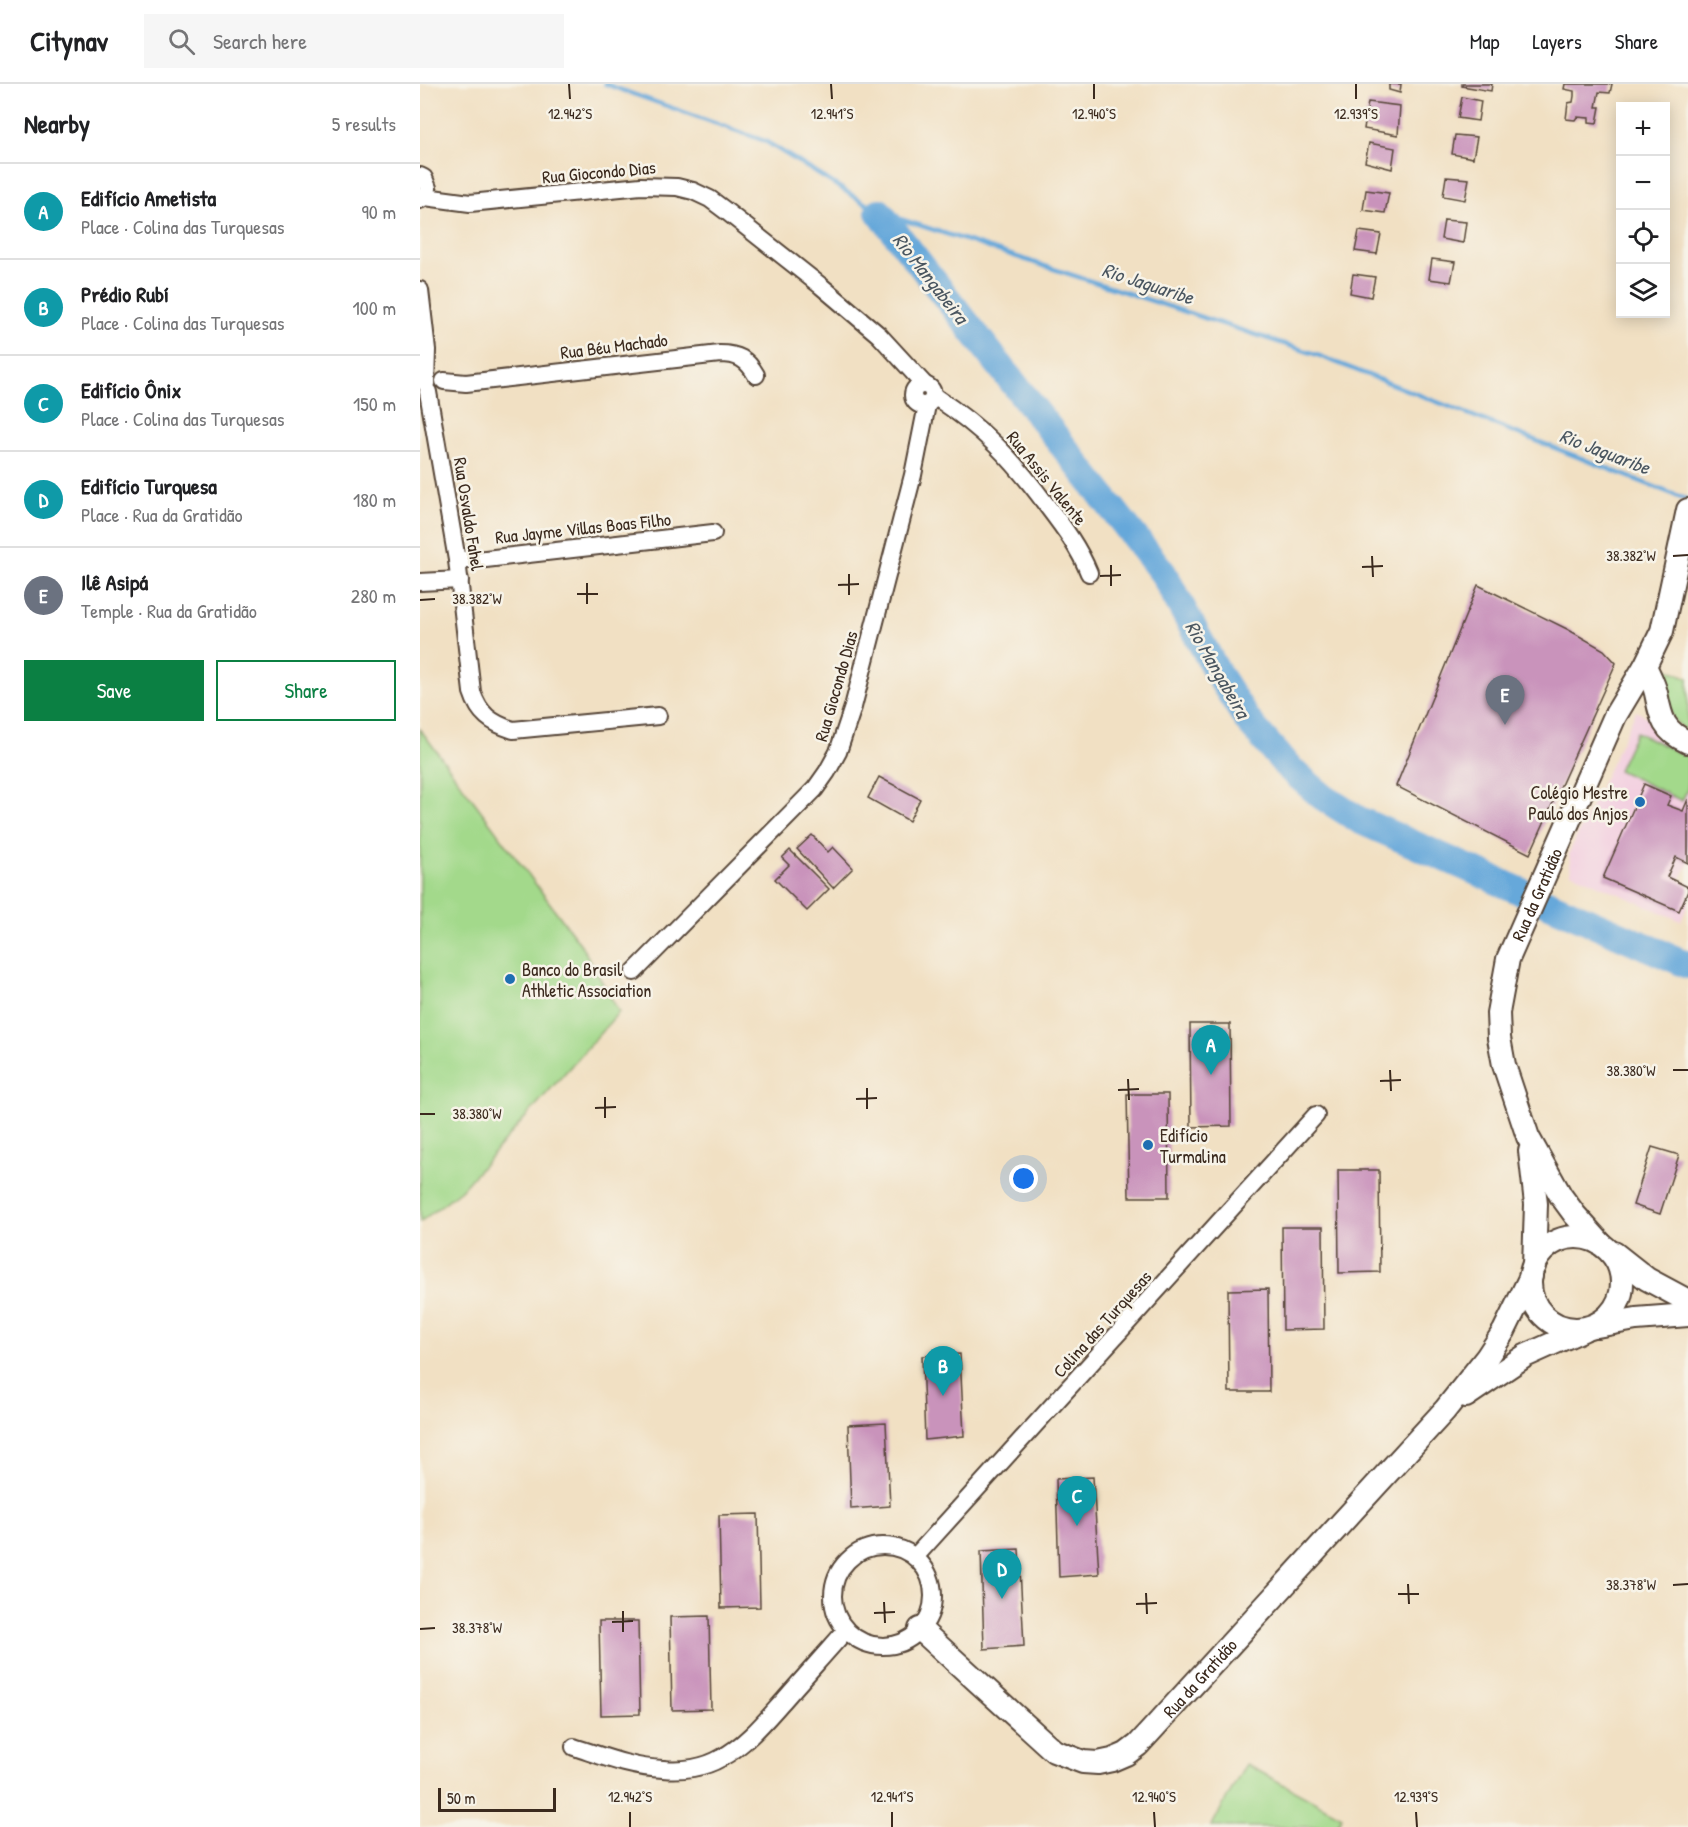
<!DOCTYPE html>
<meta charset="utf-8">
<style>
:root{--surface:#fff;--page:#f6f6f6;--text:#202124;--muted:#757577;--line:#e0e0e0;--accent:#0b8043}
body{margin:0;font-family:"Patrick Hand",sans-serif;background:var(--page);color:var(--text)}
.controls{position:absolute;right:18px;top:18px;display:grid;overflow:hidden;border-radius:0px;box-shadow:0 3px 15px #0003}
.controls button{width:54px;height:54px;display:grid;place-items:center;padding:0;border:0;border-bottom:2px solid var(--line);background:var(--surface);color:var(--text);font:30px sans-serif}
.scale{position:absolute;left:18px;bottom:15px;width:118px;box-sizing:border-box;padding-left:6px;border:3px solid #3b2a1e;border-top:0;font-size:16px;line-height:21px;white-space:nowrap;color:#3b2a1e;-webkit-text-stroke:4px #f7f3e8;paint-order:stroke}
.you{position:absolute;left:604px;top:1095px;width:21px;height:21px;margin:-15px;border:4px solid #fff;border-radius:50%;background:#1a73e8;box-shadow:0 0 0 9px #1a73e833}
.badge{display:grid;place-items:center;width:39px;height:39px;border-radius:50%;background:var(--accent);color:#fff;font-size:20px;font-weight:700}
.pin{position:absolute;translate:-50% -50px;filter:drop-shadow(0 2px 3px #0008)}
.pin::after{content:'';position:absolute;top:32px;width:21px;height:18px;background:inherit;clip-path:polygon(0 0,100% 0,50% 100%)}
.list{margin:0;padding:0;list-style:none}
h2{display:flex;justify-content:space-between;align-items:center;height:78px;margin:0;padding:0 24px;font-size:26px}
h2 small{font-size:20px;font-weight:400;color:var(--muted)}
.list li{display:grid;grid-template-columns:39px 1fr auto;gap:18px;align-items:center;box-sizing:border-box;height:96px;padding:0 24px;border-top:2px solid var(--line)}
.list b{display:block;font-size:22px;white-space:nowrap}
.list p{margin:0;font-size:20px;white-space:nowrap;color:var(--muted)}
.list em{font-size:20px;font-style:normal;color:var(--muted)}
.actions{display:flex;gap:12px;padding:18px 24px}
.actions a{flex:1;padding:14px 0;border:2px solid var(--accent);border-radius:0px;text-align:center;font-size:21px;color:var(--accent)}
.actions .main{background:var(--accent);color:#fff}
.icon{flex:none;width:33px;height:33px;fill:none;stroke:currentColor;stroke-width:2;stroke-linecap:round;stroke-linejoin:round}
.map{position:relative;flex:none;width:1268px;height:1743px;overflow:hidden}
header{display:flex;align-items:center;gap:36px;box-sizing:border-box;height:84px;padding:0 30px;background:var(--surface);border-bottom:2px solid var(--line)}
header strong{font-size:28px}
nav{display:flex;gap:33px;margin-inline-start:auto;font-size:21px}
.search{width:420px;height:54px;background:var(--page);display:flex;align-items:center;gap:15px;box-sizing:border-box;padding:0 21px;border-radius:0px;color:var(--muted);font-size:22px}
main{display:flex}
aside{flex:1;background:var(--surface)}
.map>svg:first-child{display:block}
.built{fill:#f3cfe0}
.green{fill:#a3d98b;stroke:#6f8254;stroke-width:1.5}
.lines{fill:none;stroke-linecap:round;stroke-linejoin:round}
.stream{stroke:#66a8da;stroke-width:4.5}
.river{stroke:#66a8da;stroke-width:28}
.building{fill:#c993bb}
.street-casing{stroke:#564537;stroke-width:20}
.secondary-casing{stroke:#564537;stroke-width:26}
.street{stroke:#fff;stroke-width:16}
.secondary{stroke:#fff;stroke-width:22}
.ticks{fill:none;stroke:#3b2a1e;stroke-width:2}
.poi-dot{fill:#1f6fb2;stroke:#f7f3e8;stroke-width:2}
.labels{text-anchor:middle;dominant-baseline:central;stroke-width:5;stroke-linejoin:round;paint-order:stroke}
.street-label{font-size:18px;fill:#3b2a1e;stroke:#f7f3e8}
.poi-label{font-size:18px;fill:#3b2a1e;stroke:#f7f3e8;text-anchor:start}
.water-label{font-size:20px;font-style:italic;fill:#4a5660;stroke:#f7f3e8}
.ticks-label{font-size:15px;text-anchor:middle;fill:#3b2a1e;stroke:#f7f3e8;stroke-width:5;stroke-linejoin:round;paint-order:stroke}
</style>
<header>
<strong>Citynav</strong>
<div class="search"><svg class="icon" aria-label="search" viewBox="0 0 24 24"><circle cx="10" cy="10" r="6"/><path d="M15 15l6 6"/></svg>Search here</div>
<nav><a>Map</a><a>Layers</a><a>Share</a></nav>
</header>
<main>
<aside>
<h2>Nearby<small>5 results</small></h2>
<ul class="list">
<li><span class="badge" style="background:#0f9aa8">A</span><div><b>Edifício Ametista</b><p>Place · Colina das Turquesas</p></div><em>90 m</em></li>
<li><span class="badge" style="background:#0f9aa8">B</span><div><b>Prédio Rubí</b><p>Place · Colina das Turquesas</p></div><em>100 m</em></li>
<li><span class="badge" style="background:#0f9aa8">C</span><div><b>Edifício Ônix</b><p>Place · Colina das Turquesas</p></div><em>150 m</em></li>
<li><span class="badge" style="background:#0f9aa8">D</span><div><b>Edifício Turquesa</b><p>Place · Rua da Gratidão</p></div><em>180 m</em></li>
<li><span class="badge" style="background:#6b7280">E</span><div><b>Ilê Asipá</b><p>Temple · Rua da Gratidão</p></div><em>280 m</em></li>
</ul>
<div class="actions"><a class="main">Save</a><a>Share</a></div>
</aside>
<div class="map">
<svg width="1268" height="1743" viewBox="0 0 1268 1743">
<rect width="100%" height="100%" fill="#f7f3e8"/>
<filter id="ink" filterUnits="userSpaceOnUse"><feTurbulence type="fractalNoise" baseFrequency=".0167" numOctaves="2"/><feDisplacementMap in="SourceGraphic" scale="12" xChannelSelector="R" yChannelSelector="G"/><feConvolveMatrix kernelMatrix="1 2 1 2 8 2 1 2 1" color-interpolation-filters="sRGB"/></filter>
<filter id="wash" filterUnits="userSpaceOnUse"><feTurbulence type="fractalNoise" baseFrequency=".008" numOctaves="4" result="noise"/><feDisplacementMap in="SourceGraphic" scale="24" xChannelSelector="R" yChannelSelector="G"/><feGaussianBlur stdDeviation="1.35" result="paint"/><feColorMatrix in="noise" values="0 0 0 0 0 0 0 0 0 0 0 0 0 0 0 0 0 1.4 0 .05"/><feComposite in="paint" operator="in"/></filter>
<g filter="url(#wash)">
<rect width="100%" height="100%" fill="#f1e0c3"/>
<path class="built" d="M1216,627l15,8 11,21 26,12v113l-8,15 8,3v21l-7,17 -110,-48 -2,-20z"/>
<g class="green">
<path d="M1246,584l22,10v55l-16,-15 -8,-32z"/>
<path d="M0,645l161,216 38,67 -158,178 -41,32z"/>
<path d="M1216,648l52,25v31l-6,13 -64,-31z"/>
<path d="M826,1680l96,52 -6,11h-125z"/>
</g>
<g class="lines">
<path class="stream" d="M185,0l160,57 114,71 433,141 376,147"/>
<path class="river" d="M459,128l284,361 55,101 30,47 40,46 35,30 36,23 329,145"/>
</g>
<g id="blocks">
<g class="building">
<path d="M969,0h12l-1,9 -11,-3z"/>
<path d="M1042,0h30l-1,7 -29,-5z"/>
<path d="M1145,0h47l-2,9 -11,-1 -3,15h4l-3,16 -8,-1v-4l-12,-1 -2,3 -9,-1 2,-16 5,-1 1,-6v-5l-10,-2z"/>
<path d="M1042,13l19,4 -3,20 -20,-3z"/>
<path d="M948,18l32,4 -2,29 -34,-6z"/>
<path d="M1035,51l22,2 -4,21 -21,-4z"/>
<path d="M949,59l26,5 -3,21 -27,-7z"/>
<path d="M1026,93l23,2 -4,21 -22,-4z"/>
<path d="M946,106l23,3 -4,20 -22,-3z"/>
<path d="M1024,136l22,2 -3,21 -22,-4z"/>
<path d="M939,147l22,3 -4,20 -22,-3z"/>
<path d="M1012,175l23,3 -4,20 -22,-3z"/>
<path d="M933,190l22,3 -4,20 -21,-4z"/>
<path d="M1058,501l89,44 37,21 12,13 -86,191 -134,-68z"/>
<path d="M459,693l41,22 -11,22 -41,-23z"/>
<path d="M1224,700l27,12 -4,9 16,6 5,-12v64l-12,-6 -9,20 21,10v4l-9,20 -76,-33z"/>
<path d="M392,751l16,17 5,-5 20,21 -20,20 -36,-39z"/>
<path d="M370,766l39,39 -22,22 -32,-32 14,-14 -7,-7z"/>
<path d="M770,940h40l1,102 -40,1z"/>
<path d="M707,1010h41l1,103h-40z"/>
<path d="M1232,1063l27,8 -19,59 -27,-9z"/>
<path d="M918,1086h41l1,102 -41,1z"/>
<path d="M862,1143h41l1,102 -41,1z"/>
<path d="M848,1205l1,103h-40l-1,-102z"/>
<path d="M540,1270l4,82 -39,4 -3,-84z"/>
<path d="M466,1339l4,83 -39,3 -3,-84z"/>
<path d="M673,1393l6,97 -40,3 -3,-98z"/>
<path d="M338,1430l2,93 -39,1 -2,-93z"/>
<path d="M599,1465l5,97 -40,3 -3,-98z"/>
<path d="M289,1532l2,93 -39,1 -2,-93z"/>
<path d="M179,1537h39l2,93 -39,1z"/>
</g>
</g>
</g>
<g filter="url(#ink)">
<use href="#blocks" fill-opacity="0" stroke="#564537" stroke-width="1.5"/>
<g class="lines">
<g class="street-casing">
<g id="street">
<path d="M0,92l4,2 4,10 -3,9 -5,3"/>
<path d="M5,113l45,6 171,-17 36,1 16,4 17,8 16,12 95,75 58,49 45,49"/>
<path d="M0,206l7,60 -1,34"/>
<path d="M24,297l22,2 254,-29c18,0 27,5 36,21"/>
<circle cx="503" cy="311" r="10"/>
<path d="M8,308l29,168 15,132c7,22 19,31 41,38l145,-14"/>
<path d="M514,312c50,33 78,62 114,111 16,21 31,41 41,66"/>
<path d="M37,476h20l236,-27"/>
<path d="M0,498l40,-2"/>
<path d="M214,888l181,-183 12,-17 11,-20 15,-45 60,-232 14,-70"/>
<circle cx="463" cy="1512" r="50"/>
<path d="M495,1473l401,-442"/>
<path d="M154,1663c28,9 58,21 89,22 19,2 41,-1 58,-11 25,-13 45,-38 64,-59 20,-23 41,-46 61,-69"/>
</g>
</g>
<g class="secondary-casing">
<g id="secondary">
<path d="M1225,582c4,9 9,18 11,27 5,25 7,38 32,49"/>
<path d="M1110,1067l6,53 -2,62"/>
<circle cx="1156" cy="1199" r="46"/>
<path id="s1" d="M1181,1160l-26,-29 -14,-19 -33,-59 -24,-72 -5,-27 -1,-25 10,-54 107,-243 30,-50 17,-35 26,-121"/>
<path d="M1194,1169l33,26 41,22"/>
<path d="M1177,1242l39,-7 52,-4"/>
<path d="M1046,1312l59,-40 58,-26"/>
<path id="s2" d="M500,1545l134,122 29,11 15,1 14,-3 14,-6 12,-9 307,-335 42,-53 17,-26 27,-55"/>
</g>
</g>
<use href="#street" class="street"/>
<use href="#secondary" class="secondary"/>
</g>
</g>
<path class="ticks" d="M149,0l1,15M411,0l1,15M674,0v15M936,0v15M952,472l1,21M1253,472l15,-1M691,481v21M942,483l21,-1M429,490v21M680,492l21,-1M167,499v21M418,501l21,-1M157,510h21M0,516l15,-1M970,986l1,21M1253,986h15M708,995l1,21M960,997l21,-1M447,1004v21M698,1006l21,-1M185,1013v21M436,1015l21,-1M175,1024l21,-1M0,1030h15M988,1500l1,20M1253,1501l15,-1M726,1509l1,21M978,1510h21M464,1518l1,21M716,1520l21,-1M203,1527v21M454,1529l21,-1M192,1538l21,-1M0,1545l15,-1M210,1728v15M472,1728v15M734,1728l1,15M996,1728l1,15"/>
<g class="poi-dot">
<circle cx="1220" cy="718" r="6"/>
<circle cx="90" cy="895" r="6"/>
<circle cx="728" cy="1061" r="6"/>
</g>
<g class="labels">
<g class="street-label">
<text transform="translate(179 88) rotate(-5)">Rua Giocondo Dias</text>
<text transform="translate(194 262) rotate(-7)">Rua Béu Machado</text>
<text transform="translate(627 394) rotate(51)">Rua Assis Valente</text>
<text transform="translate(49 430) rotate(81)">Rua Osvaldo Fahel</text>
<text transform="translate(163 444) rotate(-6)">Rua Jayme Villas Boas Filho</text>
<text transform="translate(416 602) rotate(-74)">Rua Giocondo Dias</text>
<text stroke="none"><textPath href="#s1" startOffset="384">Rua da Gratidão</textPath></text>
<text transform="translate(682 1240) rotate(-48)">Colina das Turquesas</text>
<text stroke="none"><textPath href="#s2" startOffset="363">Rua da Gratidão</textPath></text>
</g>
<g class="poi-label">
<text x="1208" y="708" text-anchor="end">Colégio Mestre<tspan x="1208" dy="21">Paulo dos Anjos</tspan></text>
<text x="102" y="885">Banco do Brasil<tspan x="102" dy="21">Athletic Association</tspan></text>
<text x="740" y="1051">Edifício<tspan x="740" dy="21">Turmalina</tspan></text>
</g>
<g class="water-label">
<text transform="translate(511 194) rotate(52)">Rio Mangabeira</text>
<text transform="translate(728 199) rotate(18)">Rio Jaguaribe</text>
<text transform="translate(1185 367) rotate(21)">Rio Jaguaribe</text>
<text transform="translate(798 585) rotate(60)">Rio Mangabeira</text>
</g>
</g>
<g class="ticks-label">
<text x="150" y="35">12.942°S</text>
<text x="412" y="35">12.941°S</text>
<text x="674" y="35">12.940°S</text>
<text x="936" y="35">12.939°S</text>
<text x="1211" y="477">38.382°W</text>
<text x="57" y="520">38.382°W</text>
<text x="1211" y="992">38.380°W</text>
<text x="57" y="1035">38.380°W</text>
<text x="1211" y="1506">38.378°W</text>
<text x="57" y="1549">38.378°W</text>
<text x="210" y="1718">12.942°S</text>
<text x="472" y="1718">12.941°S</text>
<text x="734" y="1718">12.940°S</text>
<text x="996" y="1718">12.939°S</text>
</g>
</svg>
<div class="controls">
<button>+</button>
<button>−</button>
<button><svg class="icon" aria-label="locate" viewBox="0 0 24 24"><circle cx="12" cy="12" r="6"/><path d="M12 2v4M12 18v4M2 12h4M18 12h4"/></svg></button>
<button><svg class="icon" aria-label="layers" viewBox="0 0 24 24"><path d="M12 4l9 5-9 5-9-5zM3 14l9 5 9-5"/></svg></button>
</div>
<div class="scale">50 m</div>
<div class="you"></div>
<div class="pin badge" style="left:791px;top:991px;background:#0f9aa8">A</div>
<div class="pin badge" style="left:523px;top:1312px;background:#0f9aa8">B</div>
<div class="pin badge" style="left:657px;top:1442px;background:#0f9aa8">C</div>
<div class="pin badge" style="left:582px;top:1515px;background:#0f9aa8">D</div>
<div class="pin badge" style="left:1085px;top:641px;background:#6b7280">E</div>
</div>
</main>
